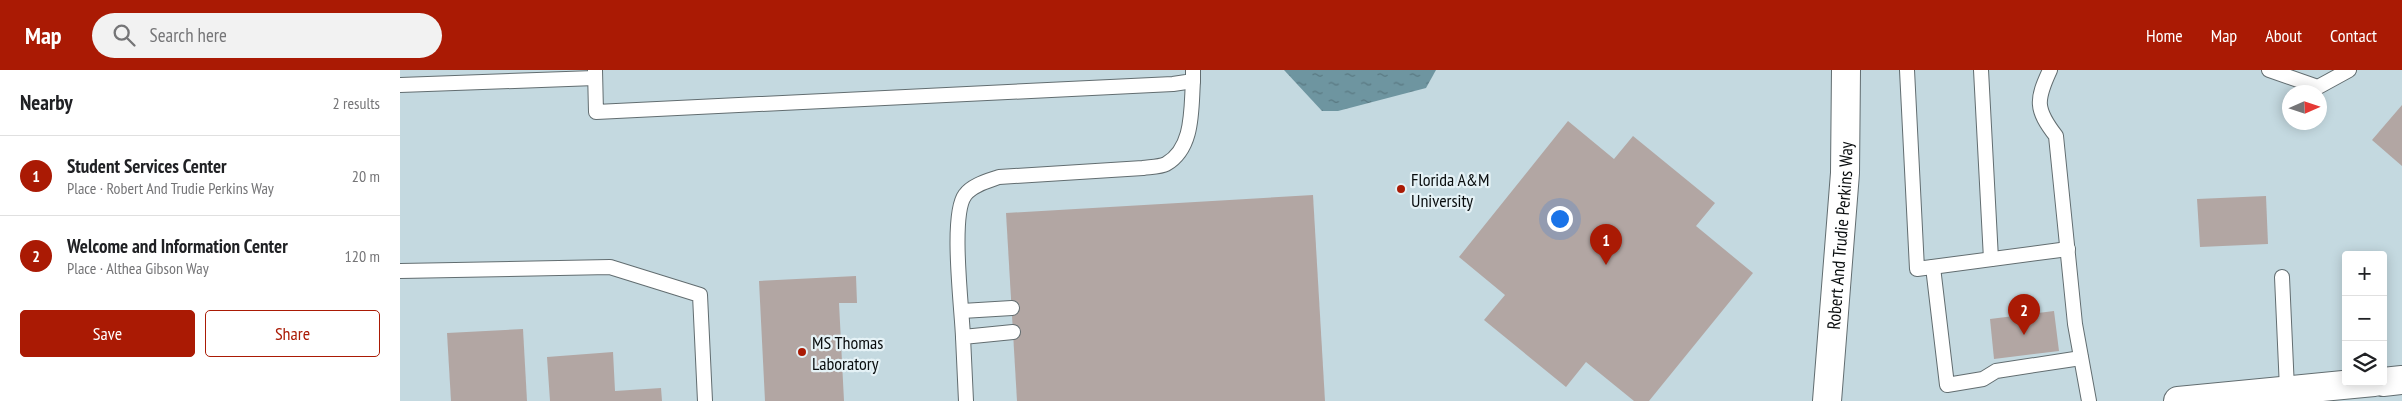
<!DOCTYPE html>
<meta charset="utf-8">
<style>
:root{--surface:#fff;--page:#f2f2f2;--text:#202124;--muted:#757577;--line:#e0e0e0;--accent:#aa1a04}
body{margin:0;font-family:"PT Sans Narrow",sans-serif;background:var(--page);color:var(--text)}
.controls{position:absolute;right:15px;bottom:15px;display:grid;overflow:hidden;border-radius:5px;box-shadow:0 2px 12px #0003}
.controls button{width:45px;height:45px;display:grid;place-items:center;padding:0;border:0;border-bottom:1px solid var(--line);background:var(--surface);color:var(--text);font:25px sans-serif}
.compass{position:absolute;left:1882px;top:15px;width:45px;height:45px;border-radius:50%;background:var(--surface);box-shadow:0 2px 12px #0003;rotate:87deg}
.you{position:absolute;left:1159px;top:148px;width:18px;height:18px;margin:-12px;border:4px solid #fff;border-radius:50%;background:#1a73e8;box-shadow:0 0 0 8px #1a73e833}
.badge{display:grid;place-items:center;width:32px;height:32px;border-radius:50%;background:var(--accent);color:#fff;font-size:16px;font-weight:700}
.pin{position:absolute;translate:-50% -41px;filter:drop-shadow(0 1px 2px #0008)}
.pin::after{content:'';position:absolute;top:26px;width:18px;height:15px;background:inherit;clip-path:polygon(0 0,100% 0,50% 100%)}
.list{margin:0;padding:0;list-style:none}
h2{display:flex;justify-content:space-between;align-items:center;height:65px;margin:0;padding:0 20px;font-size:21px}
h2 small{font-size:16px;font-weight:400;color:var(--muted)}
.list li{display:grid;grid-template-columns:32px 1fr auto;gap:15px;align-items:center;box-sizing:border-box;height:80px;padding:0 20px;border-top:1px solid var(--line)}
.list b{display:block;font-size:19px;white-space:nowrap}
.list p{margin:0;font-size:16px;white-space:nowrap;color:var(--muted)}
.list em{font-size:16px;font-style:normal;color:var(--muted)}
.actions{display:flex;gap:10px;padding:15px 20px}
.actions a{flex:1;padding:11px 0;border:1px solid var(--accent);border-radius:5px;text-align:center;font-size:18px;color:var(--accent)}
.actions .main{background:var(--accent);color:#fff}
.icon{flex:none;width:28px;height:28px;fill:none;stroke:currentColor;stroke-width:2;stroke-linecap:round;stroke-linejoin:round}
.map{position:relative;flex:none;width:2002px;height:331px;overflow:hidden}
header{display:flex;align-items:center;gap:30px;box-sizing:border-box;height:70px;padding:0 25px;background:var(--accent);color:#fff}
header strong{font-size:24px}
nav{display:flex;gap:28px;margin-inline-start:auto;font-size:18px}
.search{width:350px;height:45px;background:var(--page);display:flex;align-items:center;gap:12px;box-sizing:border-box;padding:0 18px;border-radius:28px;color:var(--muted);font-size:19px}
main{display:flex}
aside{flex:1;background:var(--surface)}
.map>svg:first-child{display:block}
.built{fill:#c4d9e0;fill-rule:evenodd}
.water{fill:url(#water-ripples)}
.building{fill:#b2a6a3}
.lines{fill:none;stroke-linecap:round;stroke-linejoin:round}
.service-casing{stroke:#626d70;stroke-width:16}
.tertiary-casing{stroke:#626d70;stroke-width:30}
.service{stroke:#fff;stroke-width:14}
.tertiary{stroke:#fff;stroke-width:28}
.poi-dot{fill:#aa1a04;stroke:#e5f2f6;stroke-width:2}
.labels{text-anchor:middle;dominant-baseline:central;stroke-width:4.5;stroke-linejoin:round;paint-order:stroke}
.poi-label{font-size:18px;fill:#090d0e;stroke:#e5f2f6;text-anchor:start}
.street-label{font-size:18px;fill:#090d0e;stroke:#e5f2f6}
</style>
<header>
<strong>Map</strong>
<div class="search"><svg class="icon" aria-label="search" viewBox="0 0 24 24"><circle cx="10" cy="10" r="6"/><path d="M15 15l6 6"/></svg>Search here</div>
<nav><a>Home</a><a>Map</a><a>About</a><a>Contact</a></nav>
</header>
<main>
<aside>
<h2>Nearby<small>2 results</small></h2>
<ul class="list">
<li><span class="badge">1</span><div><b>Student Services Center</b><p>Place · Robert And Trudie Perkins Way</p></div><em>20 m</em></li>
<li><span class="badge">2</span><div><b>Welcome and Information Center</b><p>Place · Althea Gibson Way</p></div><em>120 m</em></li>
</ul>
<div class="actions"><a class="main">Save</a><a>Share</a></div>
</aside>
<div class="map">
<svg width="2002" height="331" viewBox="0 0 2002 331">
<defs>
<pattern id="water-ripples" width="26" height="14" patternUnits="userSpaceOnUse" patternTransform="scale(1.25)"><rect width="26" height="14" fill="#6e95a0"/><path d="M2 4q2-2 4 0t4 0M15 11q2-2 4 0t4 0" fill="none" stroke="#597881"/></pattern>
</defs>
<rect width="100%" height="100%" fill="#d8e4e8"/>
<path class="built" d="M0,0h2002v331h-2002zM1890,22h30v30h-30zM1946,185h37v127h-37z"/>
<path class="water" d="M884,0h152l-10,18 -88,23h-16z"/>
<g class="building">
<path d="M2002,35v61l-30,-26z"/>
<path d="M1168,51l46,38 19,-23 82,67 -19,23 57,47 -104,128h-15l-48,-39 -20,25 -82,-67 21,-25 -46,-38z"/>
<path d="M913,125l12,206h-308l-11,-188z"/>
<path d="M1866,126l2,48 -68,3 -3,-48z"/>
<path d="M456,206l1,27h-18l5,98h-79l-6,-120z"/>
<path d="M1654,241l5,40 -65,8 -4,-40z"/>
<path d="M123,259l4,72h-76l-4,-68z"/>
<path d="M213,282l2,39 46,-3 1,13h-112l-3,-44z"/>
</g>
<g class="lines">
<g class="service-casing">
<g id="service">
<path d="M195,0l1,42 577,-28 20,-3v-11"/>
<path d="M1507,0l10,199 151,-20"/>
<path d="M1581,0l10,189"/>
<path d="M1650,0c-14,30 -15,39 6,66l19,188 14,77"/>
<path d="M1869,0l49,17 31,-17"/>
<path d="M0,15l195,-7"/>
<path d="M1533,197l14,118 36,-6 13,-8 85,-13"/>
<path d="M0,201l210,-4 90,28 5,106"/>
<path d="M1882,207l5,112 2,5"/>
<path d="M562,241l50,-3"/>
<path d="M563,267c-1,-28 -13,-122 2,-142 7,-10 23,-14 34,-18l144,-9c6,-1 17,-1 23,-4 28,-16 25,-55 27,-83"/>
<path d="M566,331l-3,-64 50,-5"/>
</g>
</g>
<g class="tertiary-casing">
<g id="tertiary">
<path d="M1983,312l19,-2"/>
<path id="s1" d="M1427,331l18,-228 1,-103"/>
<path d="M1778,331l196,-19"/>
</g>
</g>
<use href="#service" class="service"/>
<use href="#tertiary" class="tertiary"/>
</g>
<g class="poi-dot">
<circle cx="1001" cy="119" r="5"/>
<circle cx="402" cy="282" r="5"/>
</g>
<g class="labels">
<g class="poi-label">
<text x="1011" y="109">Florida A&amp;M<tspan x="1011" dy="21">University</tspan></text>
<text x="412" y="272">MS Thomas<tspan x="412" dy="21">Laboratory</tspan></text>
</g>
<g class="street-label">
<text stroke="none"><textPath href="#s1" startOffset="166">Robert And Trudie Perkins Way</textPath></text>
</g>
</g>
</svg>
<div class="controls">
<button>+</button>
<button>−</button>
<button><svg class="icon" aria-label="layers" viewBox="0 0 24 24"><path d="M12 4l9 5-9 5-9-5zM3 14l9 5 9-5"/></svg></button>
</div>
<svg class="compass" viewBox="-18 -18 36 36"><path d="M0-13l5 13h-10z" fill="#e53935"/><path d="M0 13l5-13h-10z" fill="#757577"/></svg>
<div class="you"></div>
<div class="pin badge" style="left:1206px;top:195px">1</div>
<div class="pin badge" style="left:1624px;top:265px">2</div>
</div>
</main>
